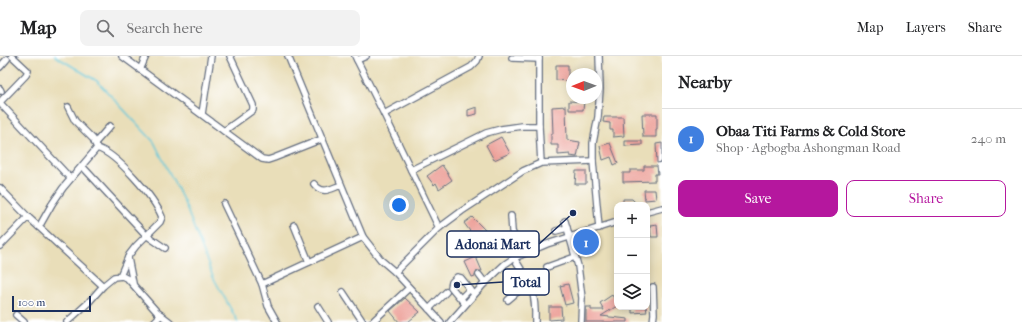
<!DOCTYPE html>
<meta charset="utf-8">
<style>
:root{--surface:#fff;--page:#f2f2f2;--text:#202124;--muted:#757577;--line:#e0e0e0;--accent:#b5179e}
body{margin:0;font-family:"IM FELL French Canon",serif;background:var(--page);color:var(--text)}
.controls{position:absolute;right:12px;bottom:12px;display:grid;overflow:hidden;border-radius:8px;box-shadow:0 2px 10px #0003}
.controls button{width:36px;height:36px;display:grid;place-items:center;padding:0;border:0;border-bottom:1px solid var(--line);background:var(--surface);color:var(--text);font:20px sans-serif}
.compass{position:absolute;left:566px;top:12px;width:36px;height:36px;border-radius:50%;background:var(--surface);box-shadow:0 2px 10px #0003;rotate:269deg}
.scale{position:absolute;left:12px;bottom:10px;width:79px;box-sizing:border-box;padding-left:4px;border:2px solid #1b2f5e;border-top:0;font-size:11px;line-height:14px;white-space:nowrap;color:#1b2f5e;-webkit-text-stroke:3px #fff;paint-order:stroke}
.you{position:absolute;left:399px;top:149px;width:14px;height:14px;margin:-10px;border:3px solid #fff;border-radius:50%;background:#1a73e8;box-shadow:0 0 0 6px #1a73e833}
.badge{display:grid;place-items:center;width:26px;height:26px;border-radius:50%;background:var(--accent);color:#fff;font-size:13px;font-weight:700}
.pin{position:absolute;translate:-50% -50%;border:2px solid #fff;box-shadow:0 1px 4px #0006}
.list{margin:0;padding:0;list-style:none}
h2{display:flex;justify-content:space-between;align-items:center;height:52px;margin:0;padding:0 16px;font-size:17px}
h2 small{font-size:13px;font-weight:400;color:var(--muted)}
.list li{display:grid;grid-template-columns:26px 1fr auto;gap:12px;align-items:center;box-sizing:border-box;height:60px;padding:0 16px;border-top:1px solid var(--line)}
.list b{display:block;font-size:15px;white-space:nowrap}
.list p{margin:0;font-size:13px;white-space:nowrap;color:var(--muted)}
.list em{font-size:13px;font-style:normal;color:var(--muted)}
.actions{display:flex;gap:8px;padding:12px 16px}
.actions a{flex:1;padding:9px 0;border:1px solid var(--accent);border-radius:8px;text-align:center;font-size:14px;color:var(--accent)}
.actions .main{background:var(--accent);color:#fff}
.icon{flex:none;width:22px;height:22px;fill:none;stroke:currentColor;stroke-width:2;stroke-linecap:round;stroke-linejoin:round}
.map{position:relative;flex:none;width:662px;height:266px;overflow:hidden}
header{display:flex;align-items:center;gap:24px;box-sizing:border-box;height:56px;padding:0 20px;background:var(--surface);border-bottom:1px solid var(--line)}
header strong{font-size:19px}
nav{display:flex;gap:22px;margin-inline-start:auto;font-size:14px}
.search{width:280px;height:36px;background:var(--page);display:flex;align-items:center;gap:10px;box-sizing:border-box;padding:0 14px;border-radius:8px;color:var(--muted);font-size:15px}
main{display:flex}
aside{flex:1;background:var(--surface)}
.map>svg:first-child{display:block}
.lines{fill:none;stroke-linecap:round;stroke-linejoin:round}
.stream{stroke:#60c8dc;stroke-width:1.5}
.building{fill:#eda19a}
.minor-casing{stroke:#636c7e;stroke-width:8}
.minor{stroke:#fff;stroke-width:5.5}
.leader{fill:none;stroke:#1b2f5e;stroke-width:1.5}
.callout-dot{fill:#1b2f5e;stroke:#fff;stroke-width:1.5}
.callout{fill:#fff;stroke:#1b2f5e;stroke-width:1.5}
.callout-label{font-size:14px;text-anchor:middle;font-weight:bold;fill:#1b2f5e}
</style>
<header>
<strong>Map</strong>
<div class="search"><svg class="icon" aria-label="search" viewBox="0 0 24 24"><circle cx="10" cy="10" r="6"/><path d="M15 15l6 6"/></svg>Search here</div>
<nav><a>Map</a><a>Layers</a><a>Share</a></nav>
</header>
<main>
<div class="map">
<svg width="662" height="266" viewBox="0 0 662 266">
<rect width="100%" height="100%" fill="#fff"/>
<filter id="ink" filterUnits="userSpaceOnUse"><feTurbulence type="fractalNoise" baseFrequency=".025" numOctaves="2"/><feDisplacementMap in="SourceGraphic" scale="8" xChannelSelector="R" yChannelSelector="G"/><feConvolveMatrix kernelMatrix="1 2 1 2 8 2 1 2 1" color-interpolation-filters="sRGB"/></filter>
<filter id="wash" filterUnits="userSpaceOnUse"><feTurbulence type="fractalNoise" baseFrequency=".012" numOctaves="4" result="noise"/><feDisplacementMap in="SourceGraphic" scale="16" xChannelSelector="R" yChannelSelector="G"/><feGaussianBlur stdDeviation="0.9" result="paint"/><feColorMatrix in="noise" values="0 0 0 0 0 0 0 0 0 0 0 0 0 0 0 0 0 1.4 0 .05"/><feComposite in="paint" operator="in"/></filter>
<g filter="url(#wash)">
<rect width="100%" height="100%" fill="#e9deb9"/>
<g class="lines">
<path class="stream" d="M55,0l42,25 57,61 30,60 29,75 25,45"/>
</g>
<g id="blocks">
<g class="building">
<path d="M556,9h12v16l-12,-1z"/>
<path d="M569,45l15,1 -1,8h-14z"/>
<path d="M566,50l1,34 13,2 -3,15 -7,-1v-2l-12,1v-10h-7v-11h2l-1,-27z"/>
<path d="M477,51v7l-9,2v-6z"/>
<path d="M642,58h15v15h-1v8h-13z"/>
<path d="M604,61h19l1,19 -11,1v-7h-3v-7l-7,-1z"/>
<path d="M501,81l9,16 -16,7 -8,-15z"/>
<path d="M625,85h17v4l-17,1z"/>
<path d="M610,87l8,20 -4,2 -3,-8 -8,3 -3,-14z"/>
<path d="M662,87v19l-5,1 -1,-19z"/>
<path d="M442,109l10,15 -13,9 -3,-6 -2,2 -7,-9z"/>
<path d="M644,110h13l1,8h-3v7l-32,1v-9h7v-3h14z"/>
<path d="M576,115h10v13h-11z"/>
<path d="M644,134h11l1,9 -11,1z"/>
<path d="M623,143h9l2,2v4h-11z"/>
<path d="M472,161l13,13 -10,8 -11,-15z"/>
<path d="M657,168l1,13h-7l-1,-12z"/>
<path d="M589,182l3,8 -14,5 -2,-9z"/>
<path d="M476,201l6,14h-5l-2,5 -3,1 -7,-15z"/>
<path d="M568,228l5,19 -8,2 -5,-19z"/>
<path d="M612,239l5,8v3l-16,10 27,3v3h-42v-15h5v3h13l-4,-7z"/>
<path d="M405,242l15,14 -12,10h-9l-9,-11z"/>
<path d="M549,251h12l1,12 -13,1z"/>
<path d="M632,251h14l1,5 -15,1z"/>
</g>
</g>
</g>
<g filter="url(#ink)">
<use href="#blocks" fill-opacity="0" stroke="#636c7e" stroke-width="1"/>
<g class="lines">
<g class="minor-casing">
<g id="minor">
<path d="M122,0l140,103 6,1 6,-2 48,-19"/>
<path d="M288,0l75,181 18,23 14,12 46,50"/>
<path d="M355,0l29,58 55,114"/>
<path d="M539,0v70l2,37 52,-2"/>
<path d="M512,2l27,1"/>
<path d="M357,4l9,-4"/>
<path d="M0,11l7,-8"/>
<path d="M140,14l6,-14"/>
<path d="M0,33l1,2"/>
<path d="M0,46l26,-27 2,-4 -16,-15"/>
<path d="M0,47l70,75"/>
<path d="M68,51l7,14 18,18 4,9"/>
<path d="M202,58l9,-58"/>
<path d="M384,58l87,-47 6,-6 2,-5"/>
<path d="M224,75l29,-21v-5l-23,-49"/>
<path d="M95,87l15,-17"/>
<path d="M97,92c20,6 57,49 65,69l-2,5 -24,24 -7,9 -9,21"/>
<path d="M82,110l64,69 19,13"/>
<path d="M411,114l75,-37 15,-4 21,-3h17"/>
<path d="M314,128c9,11 16,5 27,1"/>
<path d="M0,132l28,29 75,69"/>
<path d="M224,148l38,80 6,22 9,16"/>
<path d="M647,156l15,-4"/>
<path d="M511,160l1,15 9,24"/>
<path d="M565,165l13,45 4,32 -1,24"/>
<path d="M294,169l15,37"/>
<path d="M39,171l13,-23 11,-16 34,-40"/>
<path d="M599,172l-6,-67v-18l5,-26 2,-28 -1,-33"/>
<path d="M556,175l11,-3"/>
<path d="M0,190l28,-29"/>
<path d="M518,191l19,-5"/>
<path d="M128,202l5,25"/>
<path d="M514,202c17,27 22,32 21,64"/>
<path d="M547,211l28,-10"/>
<path d="M395,216l44,-44 23,-17 61,-40 18,-8"/>
<path d="M479,219l6,8"/>
<path d="M262,228l101,-47"/>
<path d="M653,231l1,27 -1,8"/>
<path d="M343,236l20,30"/>
<path d="M461,242l9,-9"/>
<path d="M508,244l21,-18"/>
<path d="M465,248l-14,-17 1,-5 5,-5 4,1 13,16"/>
<path d="M318,250l10,16"/>
<path d="M429,253l17,-17"/>
<path d="M16,259l8,7"/>
<path d="M67,266l21,-19 15,-17 11,-9 8,-1 6,3 29,33 13,10"/>
<path d="M154,266l7,-7"/>
<path d="M372,266l37,-34"/>
<path d="M450,266l33,-37 22,-21 9,-6 33,-14 70,-22"/>
</g>
</g>
<use href="#minor" class="minor"/>
</g>
</g>
<path class="leader" d="M573 157L539 188M457 229L503 226"/>
<g class="callout-dot">
<circle cx="573" cy="157" r="4"/>
<circle cx="457" cy="229" r="4"/>
</g>
<g class="callout">
<rect x="447" y="175" width="92" height="26" rx="4"/>
<rect x="503" y="213" width="46" height="26" rx="4"/>
</g>
<g class="callout-label">
<text x="493" y="193">Adonai Mart</text>
<text x="526" y="231">Total</text>
</g>
</svg>
<div class="controls">
<button>+</button>
<button>−</button>
<button><svg class="icon" aria-label="layers" viewBox="0 0 24 24"><path d="M12 4l9 5-9 5-9-5zM3 14l9 5 9-5"/></svg></button>
</div>
<svg class="compass" viewBox="-18 -18 36 36"><path d="M0-13l5 13h-10z" fill="#e53935"/><path d="M0 13l5-13h-10z" fill="#757577"/></svg>
<div class="scale">100 m</div>
<div class="you"></div>
<div class="pin badge" style="left:586px;top:186px;background:#3f7fe0">1</div>
</div>
<aside>
<h2>Nearby<small></small></h2>
<ul class="list">
<li><span class="badge" style="background:#3f7fe0">1</span><div><b>Obaa Titi Farms &amp; Cold Store</b><p>Shop · Agbogba Ashongman Road</p></div><em>240 m</em></li>
</ul>
<div class="actions"><a class="main">Save</a><a>Share</a></div>
</aside>
</main>
